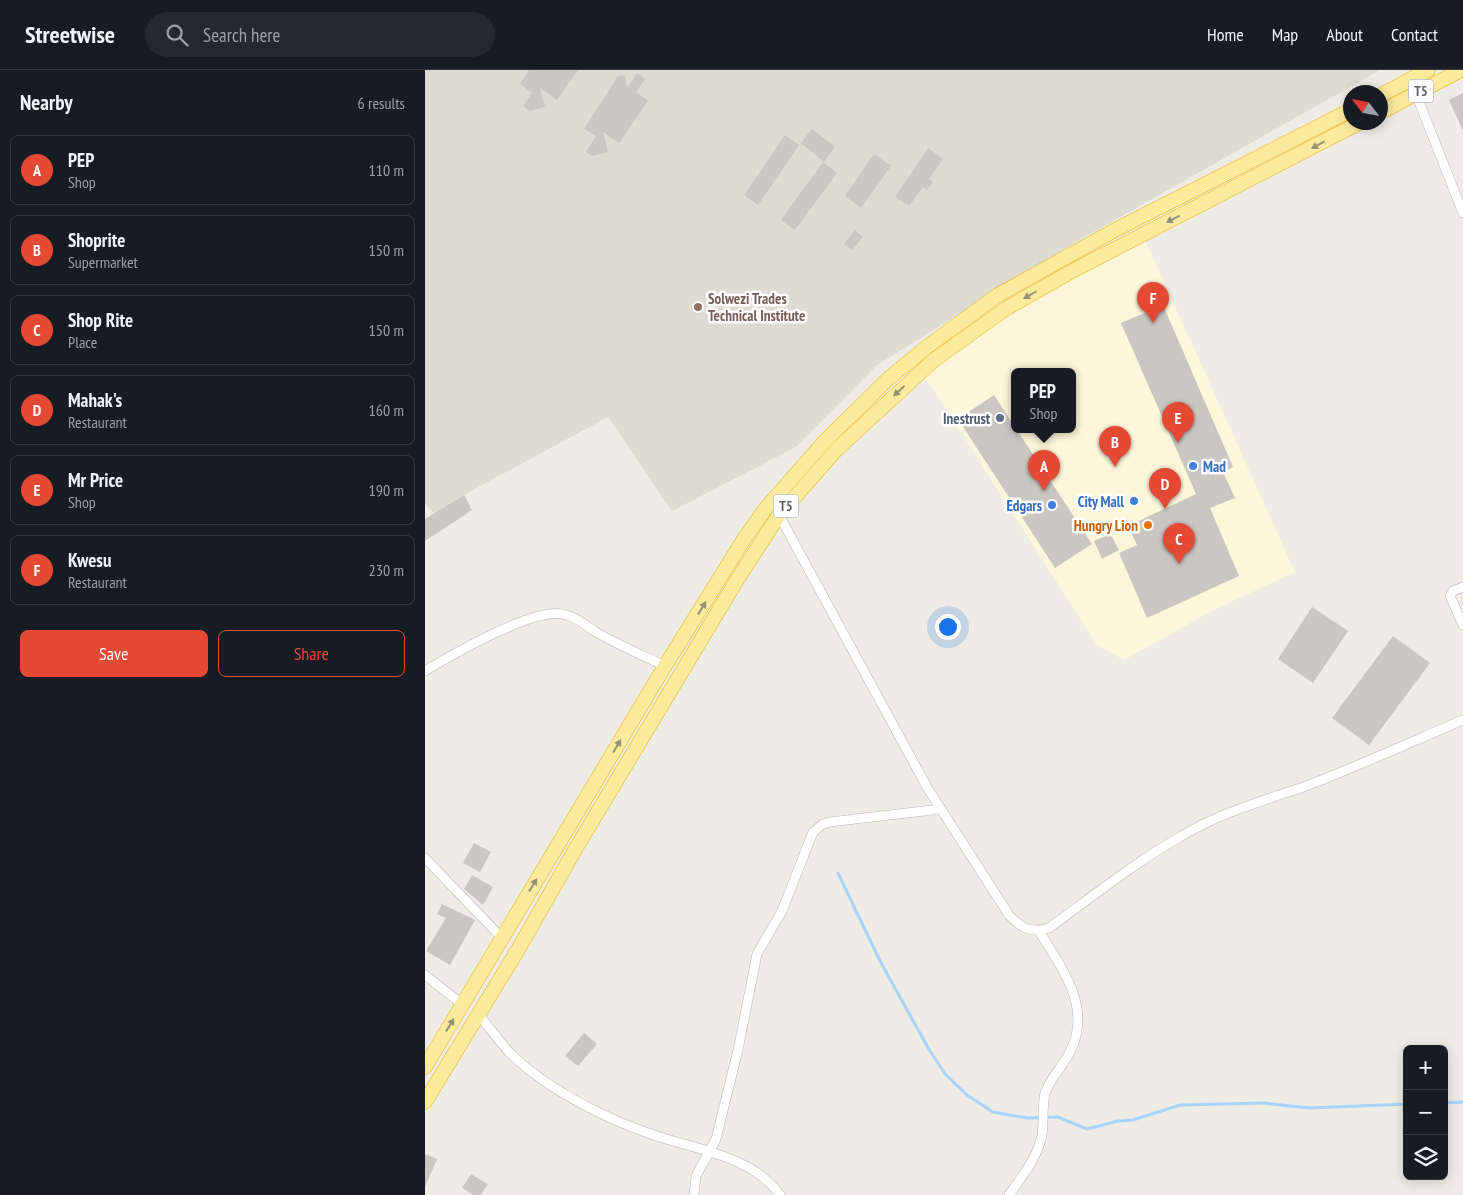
<!DOCTYPE html>
<meta charset="utf-8">
<style>
:root{--surface:#171b24;--page:#242831;--text:#f1f3f6;--muted:#9ea1a6;--line:#363941;--accent:#e44934}
body{margin:0;font-family:"PT Sans Narrow",sans-serif;background:var(--page);color:var(--text)}
.controls{position:absolute;right:15px;bottom:15px;display:grid;overflow:hidden;border-radius:8px;box-shadow:0 2px 12px #0003}
.controls button{width:45px;height:45px;display:grid;place-items:center;padding:0;border:0;border-bottom:1px solid var(--line);background:var(--surface);color:var(--text);font:25px sans-serif}
.compass{position:absolute;left:918px;top:15px;width:45px;height:45px;border-radius:50%;background:var(--surface);box-shadow:0 2px 12px #0003;rotate:302deg}
.you{position:absolute;left:522px;top:556px;width:18px;height:18px;margin:-12px;border:4px solid #fff;border-radius:50%;background:#1a73e8;box-shadow:0 0 0 8px #1a73e833}
.badge{display:grid;place-items:center;width:32px;height:32px;border-radius:50%;background:var(--accent);color:#fff;font-size:16px;font-weight:700}
.pin{position:absolute;translate:-50% -41px;filter:drop-shadow(0 1px 2px #0008)}
.pin::after{content:'';position:absolute;top:26px;width:18px;height:15px;background:inherit;clip-path:polygon(0 0,100% 0,50% 100%)}
.popup{position:absolute;left:586px;top:298px;width:65px;height:65px;box-sizing:border-box;display:grid;place-content:center;border-radius:8px;background:var(--surface);filter:drop-shadow(0 1px 4px #0005);font-size:16px;white-space:nowrap;color:var(--muted)}
.popup b{font-size:19px;color:var(--text)}
.popup::after{content:'';position:absolute;left:50%;top:100%;margin-left:-10px;border:10px solid transparent;border-top-color:var(--surface)}
.list{margin:0;padding:0;list-style:none}
h2{display:flex;justify-content:space-between;align-items:center;height:65px;margin:0;padding:0 20px;font-size:21px}
h2 small{font-size:16px;font-weight:400;color:var(--muted)}
.list li{display:grid;grid-template-columns:32px 1fr auto;gap:15px;align-items:center;box-sizing:border-box;height:70px;margin:0 10px 10px;padding:0 10px;border:1px solid var(--line);border-radius:8px}
.list b{display:block;font-size:19px;white-space:nowrap}
.list p{margin:0;font-size:16px;white-space:nowrap;color:var(--muted)}
.list em{font-size:16px;font-style:normal;color:var(--muted)}
.actions{display:flex;gap:10px;padding:15px 20px}
.actions a{flex:1;padding:11px 0;border:1px solid var(--accent);border-radius:8px;text-align:center;font-size:18px;color:var(--accent)}
.actions .main{background:var(--accent);color:#fff}
.icon{flex:none;width:28px;height:28px;fill:none;stroke:currentColor;stroke-width:2;stroke-linecap:round;stroke-linejoin:round}
.map{position:relative;flex:none;width:1038px;height:1125px;overflow:hidden}
header{display:flex;align-items:center;gap:30px;box-sizing:border-box;height:70px;padding:0 25px;background:var(--surface);border-bottom:1px solid var(--line)}
header strong{font-size:24px}
nav{display:flex;gap:28px;margin-inline-start:auto;font-size:18px}
.search{width:350px;height:45px;background:var(--page);display:flex;align-items:center;gap:12px;box-sizing:border-box;padding:0 18px;border-radius:28px;color:var(--muted);font-size:19px}
main{display:flex}
aside{flex:1;background:var(--surface)}
.map>svg:first-child{display:block}
.commercial{fill:#fdf6da;fill-rule:evenodd}
.education{fill:#dedbd2}
.lines{fill:none;stroke-linecap:round;stroke-linejoin:round}
.stream{stroke:#a6d3fc;stroke-width:3}
.building{fill:#cac6c1}
.minor-casing{stroke:#b4b6bb;stroke-width:10}
.trunk-casing{stroke:#ebae07;stroke-width:15}
.minor{stroke:#fff;stroke-width:9}
.trunk{stroke:#fceb9d;stroke-width:14}
.oneway{fill:#949078}
.education-dot{fill:#8d6e63;stroke:#fff;stroke-width:2}
.service-dot{fill:#5c6f8a;stroke:#fff;stroke-width:2}
.shop-dot{fill:#3f7fe0;stroke:#fff;stroke-width:2}
.food-dot{fill:#e8710a;stroke:#fff;stroke-width:2}
.labels{text-anchor:middle;dominant-baseline:central;stroke-width:5;stroke-linejoin:round;paint-order:stroke}
.shield{fill:#fff;stroke:#8d8f92;stroke-width:1}
.shield-label{font-size:14px;font-weight:bold;fill:#5c5f64}
.education-label{font-size:15px;font-weight:bold;fill:#785e54;stroke:#fff;text-anchor:start}
.service-label{font-size:15px;font-weight:bold;fill:#4e5e75;stroke:#fff;text-anchor:end}
.shop-label{font-size:15px;font-weight:bold;fill:#366cbe;stroke:#fff;text-anchor:end}
.food-label{font-size:15px;font-weight:bold;fill:#c56008;stroke:#fff;text-anchor:end}
</style>
<header>
<strong>Streetwise</strong>
<div class="search"><svg class="icon" aria-label="search" viewBox="0 0 24 24"><circle cx="10" cy="10" r="6"/><path d="M15 15l6 6"/></svg>Search here</div>
<nav><a>Home</a><a>Map</a><a>About</a><a>Contact</a></nav>
</header>
<main>
<aside>
<h2>Nearby<small>6 results</small></h2>
<ul class="list">
<li><span class="badge">A</span><div><b>PEP</b><p>Shop</p></div><em>110 m</em></li>
<li><span class="badge">B</span><div><b>Shoprite</b><p>Supermarket</p></div><em>150 m</em></li>
<li><span class="badge">C</span><div><b>Shop Rite</b><p>Place</p></div><em>150 m</em></li>
<li><span class="badge">D</span><div><b>Mahak's</b><p>Restaurant</p></div><em>160 m</em></li>
<li><span class="badge">E</span><div><b>Mr Price</b><p>Shop</p></div><em>190 m</em></li>
<li><span class="badge">F</span><div><b>Kwesu</b><p>Restaurant</p></div><em>230 m</em></li>
</ul>
<div class="actions"><a class="main">Save</a><a>Share</a></div>
</aside>
<div class="map">
<svg width="1038" height="1125" viewBox="0 0 1038 1125">
<rect width="100%" height="100%" fill="#eeece4"/>
<path class="commercial" d="M720,170l150,332 -83,39 -88,49 -27,-15 -163,-255 -14,-17 109,-72zM590,302h58v58h-58z"/>
<path class="education" d="M0,0h955l-311,176 -192,119 -81,82 -124,64 -64,-94 -139,75 -35,21 -9,-9z"/>
<g class="lines">
<g class="stream">
<path d="M413,803l42,88 47,85 18,28 22,21 26,17 34,6 31,-1 29,12 31,-8 15,-1 47,-15 84,-2 45,5 98,-4"/>
<path d="M1019,1033l19,-1"/>
</g>
</g>
<g class="building">
<path d="M104,0h49l-21,30 -17,-12 5,19 -15,4 -7,-5 9,-13 -12,-9z"/>
<path d="M212,3l8,6 -9,13 12,9 -29,42 -16,-11 5,20 -16,4 -6,-4 10,-16 -12,-7 34,-53 7,-1 2,13z"/>
<path d="M1038,23v38l-14,-31z"/>
<path d="M387,59l23,18 -11,15 -23,-19z"/>
<path d="M360,65l14,10 -41,60 -14,-10z"/>
<path d="M503,78l15,11 -14,20 4,3 -6,8 -4,-3 -14,19 -14,-9z"/>
<path d="M449,84l17,12 -30,42 -16,-12z"/>
<path d="M398,92l14,11 -42,57 -14,-10z"/>
<path d="M430,160l8,7 -11,13 -8,-6z"/>
<path d="M738,235l70,162 -10,5 12,26 -25,10 29,68 -92,42 -28,-65 18,-8 -9,-19 68,-32 -75,-171z"/>
<path d="M569,325l98,149 -37,24 -97,-149z"/>
<path d="M39,425l8,15 -47,31v-22z"/>
<path d="M683,465l4,2 7,13 -17,9 -8,-18z"/>
<path d="M887,537l36,24 -35,52 -35,-24z"/>
<path d="M968,566l37,27 -61,82 -37,-27z"/>
<path d="M49,773l17,9 -11,20 -17,-9z"/>
<path d="M47,805l21,12 -10,18 -19,-16z"/>
<path d="M17,834l33,16 -25,45 -24,-14 20,-33 -9,-4z"/>
<path d="M159,963l13,11 -19,22 -13,-10z"/>
<path d="M0,1084l12,5 -12,28z"/>
<path d="M46,1104l17,10 -7,11h-7l-12,-7z"/>
</g>
<g class="lines">
<g class="minor-casing">
<g id="minor">
<path d="M991,24l47,119"/>
<path d="M354,445l149,274 81,126c13,14 22,18 40,13 43,-31 85,-65 131,-91 39,-24 83,-36 126,-51 53,-20 105,-44 157,-66"/>
<path d="M1038,517l-10,4 -3,5 13,29"/>
<path d="M0,601c28,-17 106,-62 137,-57 13,2 23,11 34,18 22,13 46,23 69,34"/>
<path d="M0,788l76,79"/>
<path d="M0,905l38,30"/>
<path d="M54,945c10,12 20,26 31,38 25,25 57,44 88,59 16,8 33,15 50,21 43,16 103,21 132,62"/>
<path d="M269,1125l2,-19 20,-37 22,-89 19,-96 25,-43 31,-79 10,-8 7,-2 111,-13"/>
<path d="M584,1125c12,-17 29,-38 33,-60 2,-14 0,-28 3,-42 5,-15 19,-28 26,-43 21,-44 -10,-83 -32,-119"/>
</g>
</g>
<g class="trunk-casing">
<g id="trunk">
<path d="M956,25l47,-25"/>
<path d="M956,42l80,-42"/>
<path d="M0,997l240,-401 79,-127 22,-31 60,-68 63,-62 39,-32 70,-51 117,-65 236,-120"/>
<path d="M0,1032l94,-154 57,-100 161,-268 42,-65 58,-66 97,-89 73,-52 67,-38 287,-148"/>
</g>
</g>
<use href="#minor" class="minor"/>
<use href="#trunk" class="trunk"/>
</g>
<defs><path id="oneway-solid" d="M-6-.8H1V-3.2L6.5 0L1 3.2V.8H-6Z" transform="scale(1.25)"/></defs>
<g class="oneway">
<use href="#oneway-solid" transform="translate(893 75) rotate(152)"/>
<use href="#oneway-solid" transform="translate(748 149) rotate(153)"/>
<use href="#oneway-solid" transform="translate(605 225) rotate(150)"/>
<use href="#oneway-solid" transform="translate(474 321) rotate(137)"/>
<use href="#oneway-solid" transform="translate(277 538) rotate(-58)"/>
<use href="#oneway-solid" transform="translate(192 676) rotate(-59)"/>
<use href="#oneway-solid" transform="translate(108 815) rotate(-58)"/>
<use href="#oneway-solid" transform="translate(25 955) rotate(-58)"/>
</g>
<circle class="education-dot" cx="273" cy="237" r="5"/>
<circle class="service-dot" cx="575" cy="348" r="5"/>
<g class="shop-dot">
<circle cx="768" cy="396" r="5"/>
<circle cx="709" cy="431" r="5"/>
<circle cx="627" cy="435" r="5"/>
</g>
<circle class="food-dot" cx="723" cy="455" r="5"/>
<g class="labels">
<g class="shield">
<rect x="983.5" y="9.5" width="25" height="23" rx="4"/>
<rect x="348.5" y="424.5" width="25" height="23" rx="4"/>
</g>
<g class="shield-label">
<text x="996" y="21">T5</text>
<text x="361" y="436">T5</text>
</g>
<g class="education-label">
<text x="283" y="228">Solwezi Trades<tspan x="283" dy="17">Technical Institute</tspan></text>
</g>
<g class="service-label">
<text x="565" y="348">Inestrust</text>
</g>
<g class="shop-label">
<text x="778" y="396" text-anchor="start">Mad</text>
<text x="699" y="431">City Mall</text>
<text x="617" y="435">Edgars</text>
</g>
<g class="food-label">
<text x="713" y="455">Hungry Lion</text>
</g>
</g>
</svg>
<div class="controls">
<button>+</button>
<button>−</button>
<button><svg class="icon" aria-label="layers" viewBox="0 0 24 24"><path d="M12 4l9 5-9 5-9-5zM3 14l9 5 9-5"/></svg></button>
</div>
<svg class="compass" viewBox="-18 -18 36 36"><path d="M0-13l5 13h-10z" fill="#e53935"/><path d="M0 13l5-13h-10z" fill="#9ea1a6"/></svg>
<div class="you"></div>
<div class="pin badge" style="left:619px;top:421px">A</div>
<div class="popup"><b>PEP</b>Shop</div>
<div class="pin badge" style="left:690px;top:397px">B</div>
<div class="pin badge" style="left:754px;top:494px">C</div>
<div class="pin badge" style="left:740px;top:439px">D</div>
<div class="pin badge" style="left:753px;top:373px">E</div>
<div class="pin badge" style="left:728px;top:253px">F</div>
</div>
</main>
